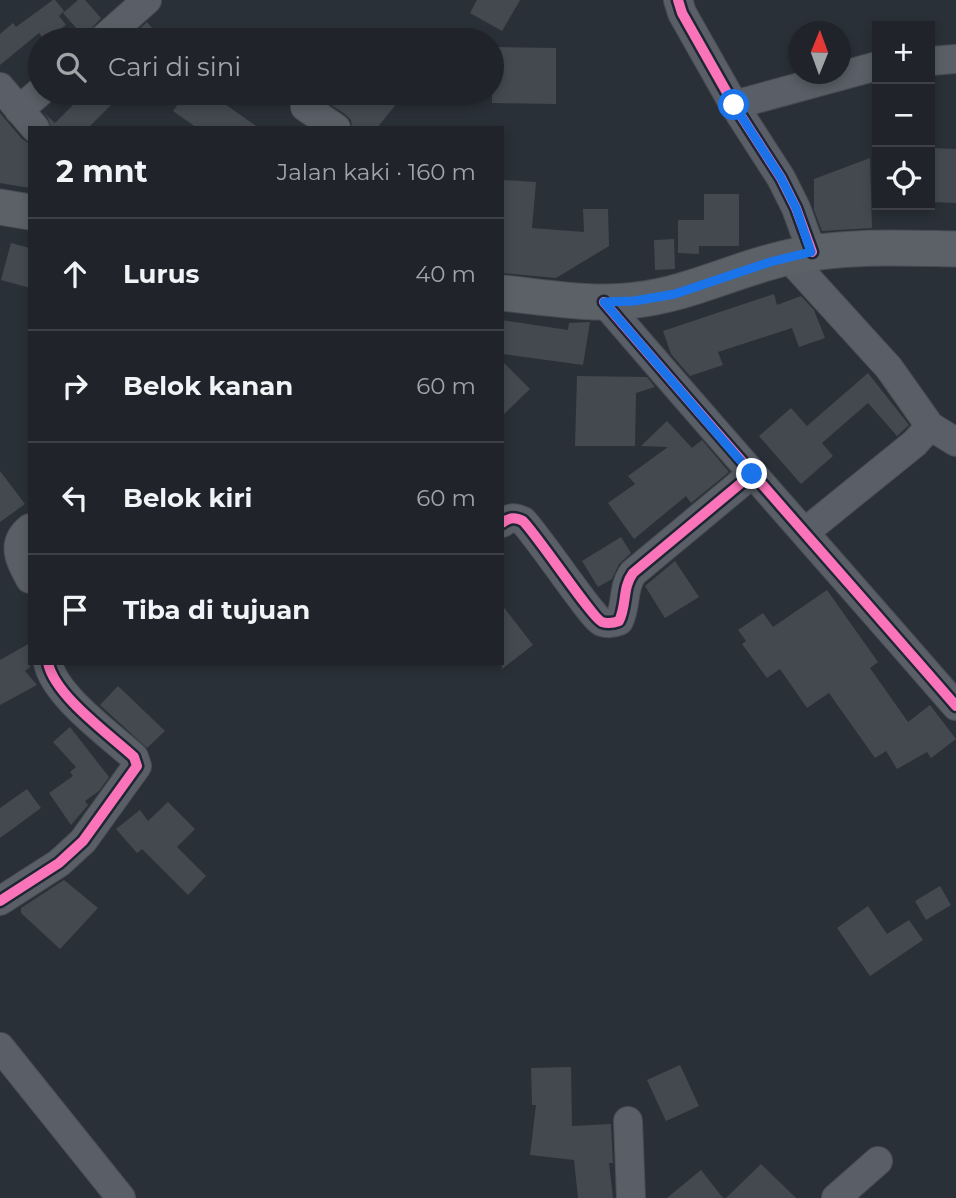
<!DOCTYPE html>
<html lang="id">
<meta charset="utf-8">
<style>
:root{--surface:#20242a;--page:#2d3036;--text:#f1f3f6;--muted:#a2a4a8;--line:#3d4147}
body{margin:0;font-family:Montserrat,sans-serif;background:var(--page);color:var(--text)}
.controls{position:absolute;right:21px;top:21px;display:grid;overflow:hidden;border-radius:0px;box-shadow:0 4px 10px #0003}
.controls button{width:63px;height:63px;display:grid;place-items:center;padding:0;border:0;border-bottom:2px solid var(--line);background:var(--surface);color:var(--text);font:35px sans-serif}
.compass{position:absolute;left:788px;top:21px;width:63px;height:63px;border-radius:50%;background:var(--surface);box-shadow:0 4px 10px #0003;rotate:1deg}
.stop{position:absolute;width:21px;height:21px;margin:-16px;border:5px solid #1a73e8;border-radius:50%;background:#fff}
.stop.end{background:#1a73e8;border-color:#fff;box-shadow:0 2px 7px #0008}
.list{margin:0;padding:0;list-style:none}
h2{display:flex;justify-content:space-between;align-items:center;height:91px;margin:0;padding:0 28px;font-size:30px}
h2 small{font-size:23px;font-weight:400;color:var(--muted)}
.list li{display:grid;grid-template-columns:46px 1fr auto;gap:21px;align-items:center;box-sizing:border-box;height:112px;padding:0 28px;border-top:2px solid var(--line)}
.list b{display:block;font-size:26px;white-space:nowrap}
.list em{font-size:23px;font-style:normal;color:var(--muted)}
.icon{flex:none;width:38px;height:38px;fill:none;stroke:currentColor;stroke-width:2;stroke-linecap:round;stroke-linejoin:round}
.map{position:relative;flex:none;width:956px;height:1198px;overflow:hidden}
.search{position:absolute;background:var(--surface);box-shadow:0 4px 10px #0003;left:28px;top:28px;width:476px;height:77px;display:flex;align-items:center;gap:18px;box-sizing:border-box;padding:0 24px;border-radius:38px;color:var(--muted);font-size:26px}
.panel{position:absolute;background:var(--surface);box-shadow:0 4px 10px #0003;left:28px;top:126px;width:476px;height:539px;border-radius:0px}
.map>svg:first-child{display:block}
.building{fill:#444950}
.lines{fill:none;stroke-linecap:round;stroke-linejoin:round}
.minor-casing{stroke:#484c53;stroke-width:30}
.major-casing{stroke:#484c55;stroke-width:37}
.minor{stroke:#5a5e66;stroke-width:28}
.major{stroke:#5c6168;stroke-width:35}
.cycleway-casing{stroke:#1d2633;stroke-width:15}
.cycleway{stroke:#fb73b8;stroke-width:10}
.route{stroke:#1a73e8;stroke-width:9}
</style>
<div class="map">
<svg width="956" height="1198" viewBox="0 0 956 1198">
<rect width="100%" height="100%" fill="#2a3038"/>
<g class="building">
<path d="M53,0h2l9,11 -5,5 7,9 -21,15 -6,-7 -39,32v-31l13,-11 3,4z"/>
<path d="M78,0h7l16,18 -17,19 -21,-24z"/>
<path d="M477,0h43l-18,31 -32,-18z"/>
<path d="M147,22l15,18h-35z"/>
<path d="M492,47l64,1v56l-64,-1z"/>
<path d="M85,93h16l11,11 -24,24h-37l-3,-10 -5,-6 12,11z"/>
<path d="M186,93h47l-8,11 34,24h-62l-24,-17z"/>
<path d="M313,93h92l-28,35h-25l-1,-8 -6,-6z"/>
<path d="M0,113l22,26 8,5v44l-30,-5z"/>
<path d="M930,148l26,1v54l-26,-1z"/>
<path d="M870,158l2,70 -50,3 -8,-21v-31z"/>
<path d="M504,180l32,2 -4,46 52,4 -1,-23h25l1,37 -53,32 -54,-5z"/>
<path d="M704,194h35v52h-40v8l-21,-1v-33h26z"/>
<path d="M674,239l1,30 -20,1 -1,-30z"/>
<path d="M11,243l19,5v40l-29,-8z"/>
<path d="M774,294l3,11 24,-9 13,14 11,28 -26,9 -7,-19 -74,24 5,13 -33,11 -19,-22 -8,-23z"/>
<path d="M502,320l66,10 1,-7 21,-1 -7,43 -81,-11z"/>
<path d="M502,361l28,28 -28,27z"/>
<path d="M868,373l41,52 -12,11 -29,-33 -46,40 11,13 -32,28 -42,-48 32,-28 16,18z"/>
<path d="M577,376l70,1 8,10 -19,6 -1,53h-60z"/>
<path d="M667,421l25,27 10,-8 27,32 -38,31 -5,-7 -52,43 -26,-36 27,-19 -7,-8 40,-29 -27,-1z"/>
<path d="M0,471l25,33 -25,18z"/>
<path d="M621,537l10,16 -12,11 -7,15 -14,8 -16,-26z"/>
<path d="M675,561l24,36 -34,21 -20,-32z"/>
<path d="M827,590l51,72 -8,6 38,54 22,-17 26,34 -25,19 -4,-6 -30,17 -11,-18 -11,7 -46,-65 -22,15 -27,-39 -13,9 -25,-34 4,-3 -8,-11 25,-17 10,14z"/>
<path d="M502,605l31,40 -31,24z"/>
<path d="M30,643v24l-5,4 12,14 -37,20v-45z"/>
<path d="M118,686l47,45 -18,17 -47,-43z"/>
<path d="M70,727l39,50 -10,14 -14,10 3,4 -17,20 -22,-32 24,-17 -3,-4 6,-5 -23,-25z"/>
<path d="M27,789l14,19 -41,30v-30z"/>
<path d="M168,802l27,27 -18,18 29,29 -18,19 -46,-46 -5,4 -21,-24 24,-19 8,11z"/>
<path d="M64,880l34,28 -38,41 -39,-36v-5z"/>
<path d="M940,886l11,19 -25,15 -11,-19z"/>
<path d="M868,906l19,28 22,-14 14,20 -53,36 -33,-48z"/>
<path d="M680,1065l19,41 -33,15 -19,-41z"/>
<path d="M571,1067l1,59 39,-2 2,39h-4l4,35h-35l-4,-38 -44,-5 6,-50h-4l-1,-37z"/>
<path d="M761,1164l35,34h-70z"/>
<path d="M701,1170l22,28h-56z"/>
</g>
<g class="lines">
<g class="minor-casing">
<g id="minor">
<path d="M678,0l4,13 52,92 47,73 15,30 16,44"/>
<path d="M102,40l45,-40"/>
<path d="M930,61l26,-2"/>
<path d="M0,87l35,41"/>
<path d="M734,105l143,-39"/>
<path d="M305,107l31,21"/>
<path d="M19,110l21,-18"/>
<path d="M788,257l101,111 41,58 26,16"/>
<path d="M604,302c116,136 235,269 352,404"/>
<path d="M502,523c8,-6 13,-6 21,-2 15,15 70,98 79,101 6,2 12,1 17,-1 8,-16 3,-33 14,-48l119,-99"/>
<path d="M30,528c-20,16 -10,32 0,51"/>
<path d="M805,532l110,-89 15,-17"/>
<path d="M0,901l59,-38 24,-22 54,-75 -3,-9c-25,-23 -79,-61 -86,-94"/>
<path d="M0,1047l121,151"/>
<path d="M628,1121l3,77"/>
<path d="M836,1198l42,-37"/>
</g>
</g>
<g class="major-casing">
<g id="major">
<path d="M0,207l30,5"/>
<path d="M502,293c44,4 90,13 134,7 54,-6 102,-32 154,-43 54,-12 111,-9 166,-8"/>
</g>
</g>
<use href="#minor" class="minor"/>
<use href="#major" class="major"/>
<g class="cycleway-casing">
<g id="cycleway">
<path d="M678,0l4,13 52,92 47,73 15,30 16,44"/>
<path d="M604,302c116,136 235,269 352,404"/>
<path d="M502,523c8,-6 13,-6 21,-2 15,15 70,98 79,101 6,2 12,1 17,-1 8,-16 3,-33 14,-48l119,-99"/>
<path d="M0,901l59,-38 24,-22 54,-75 -3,-9c-25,-23 -79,-61 -86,-94"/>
</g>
</g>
<use href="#cycleway" class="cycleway"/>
</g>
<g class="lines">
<path class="route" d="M734,105l47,73 15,30 15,44 -41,10 -95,32 -41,7 -30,1 148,172"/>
</g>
</svg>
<div class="controls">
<button>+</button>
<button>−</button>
<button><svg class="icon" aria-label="locate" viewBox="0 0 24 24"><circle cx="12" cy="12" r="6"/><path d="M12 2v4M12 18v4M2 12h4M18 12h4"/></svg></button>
</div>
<svg class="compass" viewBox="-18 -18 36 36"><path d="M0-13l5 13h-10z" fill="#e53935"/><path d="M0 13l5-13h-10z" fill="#a2a4a8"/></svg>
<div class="stop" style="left:734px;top:105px"></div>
<div class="stop end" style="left:752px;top:474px"></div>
<div class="search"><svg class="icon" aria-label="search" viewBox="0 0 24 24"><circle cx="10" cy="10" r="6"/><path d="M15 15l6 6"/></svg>Cari di sini</div>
<section class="panel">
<h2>2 mnt<small>Jalan kaki · 160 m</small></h2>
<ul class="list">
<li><svg class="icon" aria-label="ahead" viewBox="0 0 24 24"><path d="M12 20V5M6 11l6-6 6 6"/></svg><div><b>Lurus</b></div><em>40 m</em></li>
<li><svg class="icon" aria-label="right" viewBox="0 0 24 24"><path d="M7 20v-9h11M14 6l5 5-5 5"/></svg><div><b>Belok kanan</b></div><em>60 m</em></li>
<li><svg class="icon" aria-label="left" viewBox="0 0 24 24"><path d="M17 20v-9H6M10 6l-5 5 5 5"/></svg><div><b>Belok kiri</b></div><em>60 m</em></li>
<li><svg class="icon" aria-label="arrive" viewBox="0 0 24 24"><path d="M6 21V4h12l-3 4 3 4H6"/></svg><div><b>Tiba di tujuan</b></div></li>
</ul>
</section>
</div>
